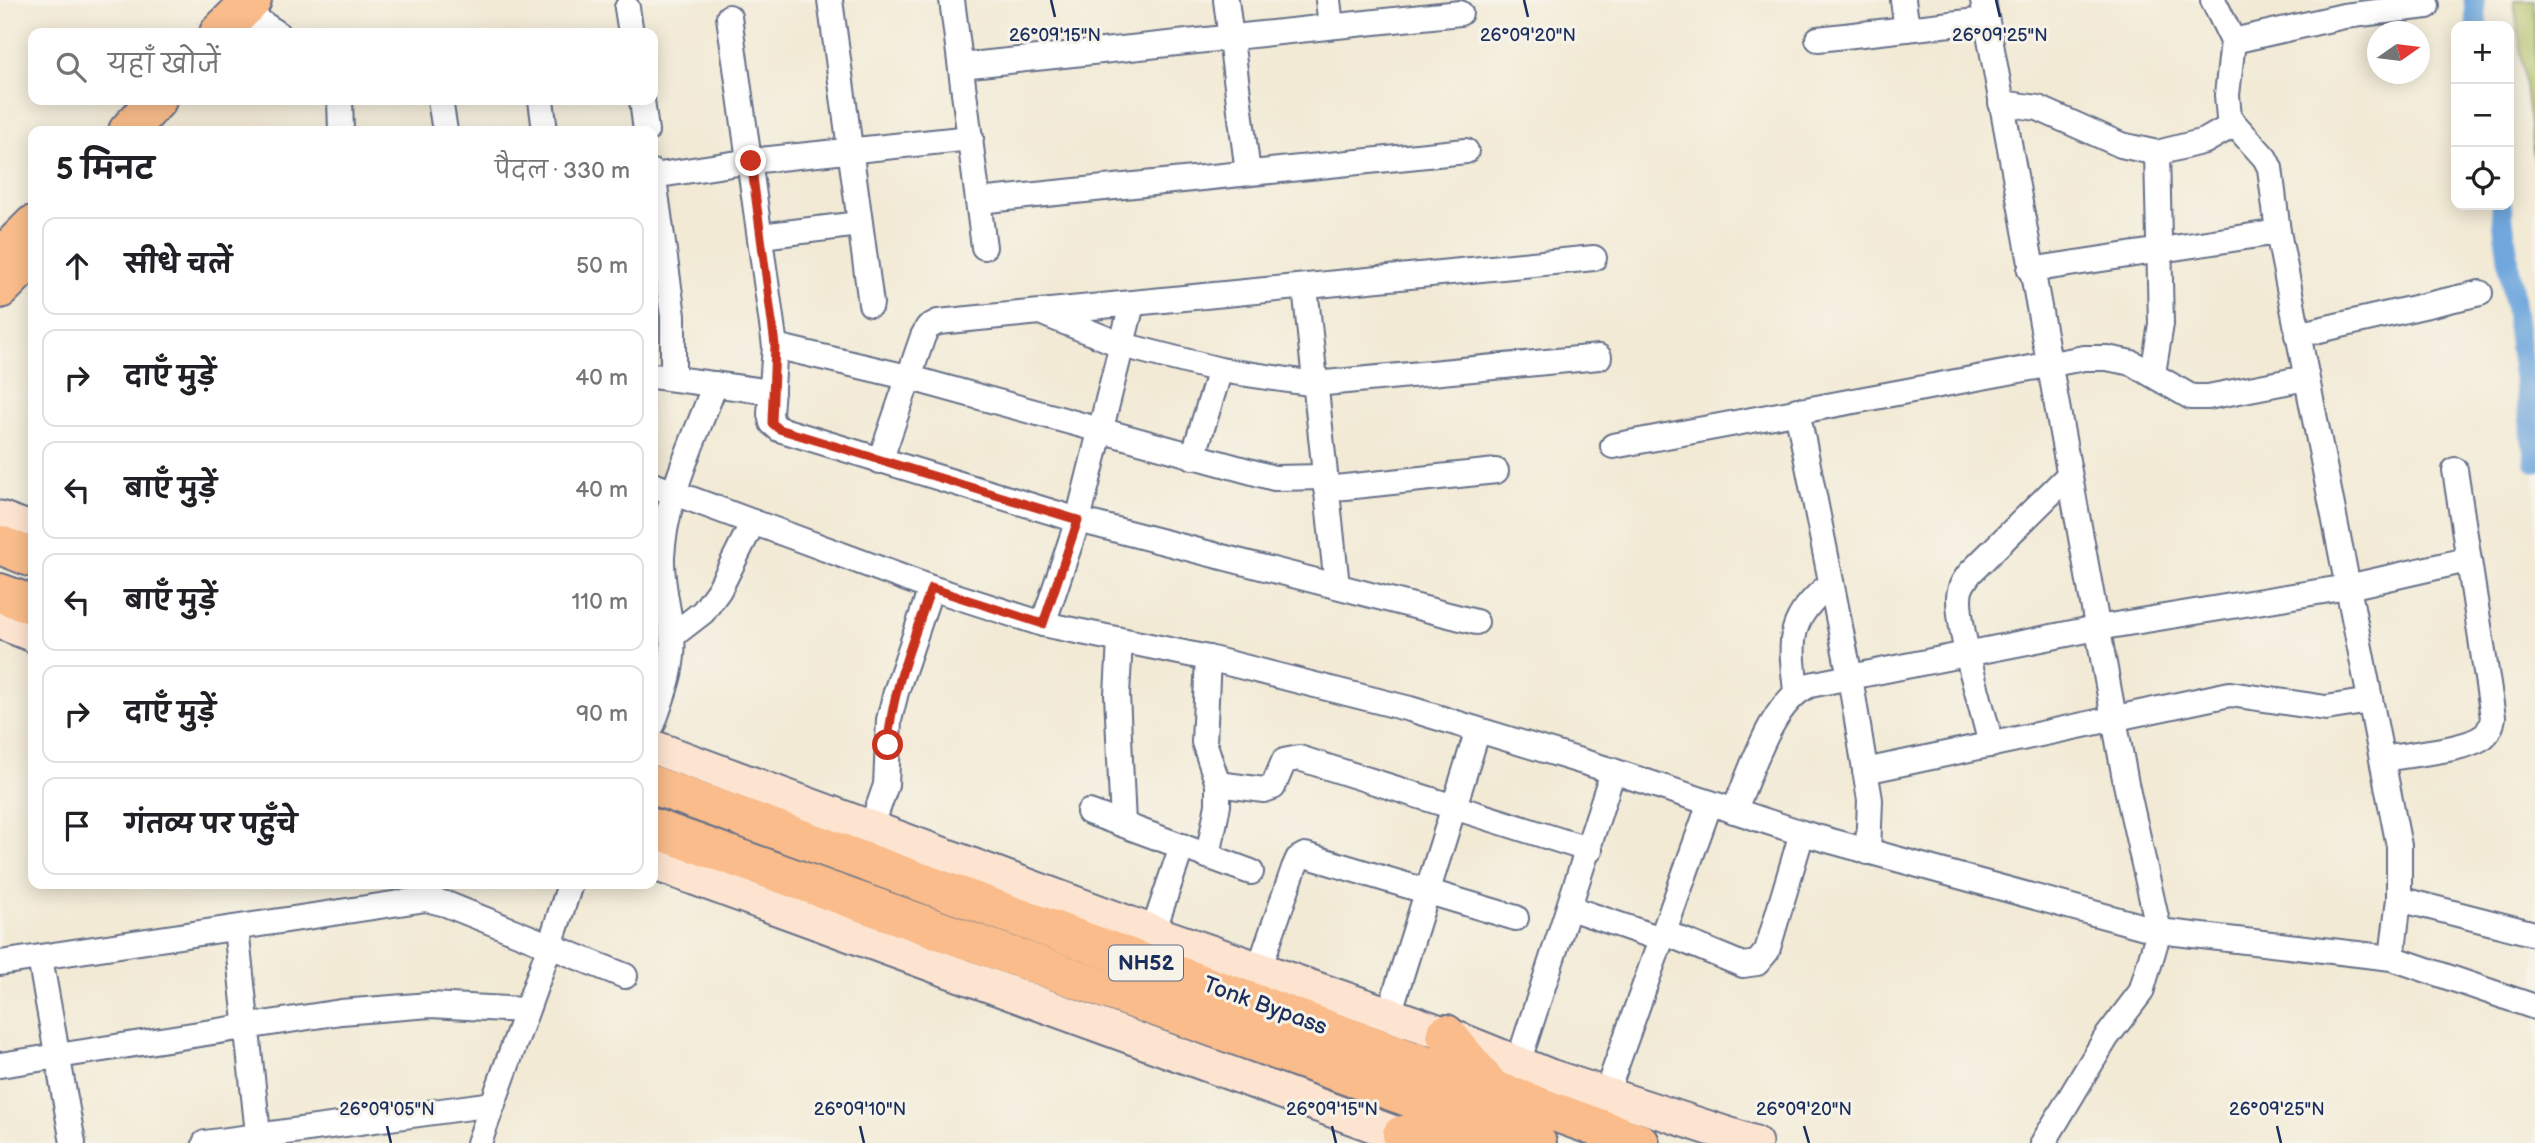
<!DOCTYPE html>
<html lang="hi">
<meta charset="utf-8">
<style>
:root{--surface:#fff;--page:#f6f6f6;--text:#202124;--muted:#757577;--line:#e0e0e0}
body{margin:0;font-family:"Balsamiq Sans","Playpen Sans Deva",sans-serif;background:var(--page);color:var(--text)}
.controls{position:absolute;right:21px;top:21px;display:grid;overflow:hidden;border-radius:14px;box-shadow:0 4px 18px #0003}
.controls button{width:63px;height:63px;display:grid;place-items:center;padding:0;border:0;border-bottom:2px solid var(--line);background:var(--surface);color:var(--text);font:35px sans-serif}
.compass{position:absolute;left:2367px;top:21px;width:63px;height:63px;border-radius:50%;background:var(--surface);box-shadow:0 4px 18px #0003;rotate:76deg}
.stop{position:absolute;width:21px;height:21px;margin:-16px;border:5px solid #c8321e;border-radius:50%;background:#fff}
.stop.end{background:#c8321e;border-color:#fff;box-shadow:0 2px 7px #0008}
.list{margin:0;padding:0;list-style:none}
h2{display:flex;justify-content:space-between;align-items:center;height:91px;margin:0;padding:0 28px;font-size:30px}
h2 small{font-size:23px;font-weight:400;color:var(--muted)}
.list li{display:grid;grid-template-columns:46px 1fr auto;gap:21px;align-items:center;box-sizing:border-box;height:98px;margin:0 14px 14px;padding:0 14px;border:2px solid var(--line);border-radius:14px}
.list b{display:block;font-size:26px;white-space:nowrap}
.list em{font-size:23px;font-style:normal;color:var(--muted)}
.icon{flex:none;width:38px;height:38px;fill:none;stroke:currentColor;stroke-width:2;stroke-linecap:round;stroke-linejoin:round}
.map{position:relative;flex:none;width:2535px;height:1143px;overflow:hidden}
.search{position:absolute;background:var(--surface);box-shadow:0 4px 18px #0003;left:28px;top:28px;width:630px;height:77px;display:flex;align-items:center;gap:18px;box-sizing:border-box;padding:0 24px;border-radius:14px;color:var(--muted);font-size:26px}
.panel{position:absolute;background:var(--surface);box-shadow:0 4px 18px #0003;left:28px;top:126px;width:630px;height:763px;border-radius:14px}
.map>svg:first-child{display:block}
.green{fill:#aebd60;stroke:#64765f;stroke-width:2}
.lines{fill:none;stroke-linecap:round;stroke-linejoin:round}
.canal{stroke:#6fa7dd;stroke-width:21}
.street-casing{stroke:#667088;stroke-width:28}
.secondary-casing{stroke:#667088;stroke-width:37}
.primary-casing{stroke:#667088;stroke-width:42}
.highway-casing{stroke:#667088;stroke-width:42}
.street{stroke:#fff;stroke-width:24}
.secondary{stroke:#fde4d0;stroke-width:33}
.primary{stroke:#f9bc8a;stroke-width:38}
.highway{stroke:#f9bc8a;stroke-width:38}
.route{stroke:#c8321e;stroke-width:9}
.ticks{fill:none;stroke:#1b2f5e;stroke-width:2.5}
.labels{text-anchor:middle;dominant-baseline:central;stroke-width:6;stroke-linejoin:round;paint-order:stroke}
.shield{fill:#f7f3e8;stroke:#5d6a87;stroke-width:2}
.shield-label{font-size:21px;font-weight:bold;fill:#1b2f5e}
.street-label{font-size:23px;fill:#1b2f5e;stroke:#f7f3e8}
.ticks-label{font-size:18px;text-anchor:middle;fill:#1b2f5e;stroke:#f7f3e8;stroke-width:6;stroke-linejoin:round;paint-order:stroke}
</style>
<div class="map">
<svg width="2535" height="1143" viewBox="0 0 2535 1143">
<rect width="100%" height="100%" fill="#f7f3e8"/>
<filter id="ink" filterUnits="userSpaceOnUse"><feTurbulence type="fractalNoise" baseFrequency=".0143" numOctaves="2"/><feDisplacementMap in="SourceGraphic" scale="14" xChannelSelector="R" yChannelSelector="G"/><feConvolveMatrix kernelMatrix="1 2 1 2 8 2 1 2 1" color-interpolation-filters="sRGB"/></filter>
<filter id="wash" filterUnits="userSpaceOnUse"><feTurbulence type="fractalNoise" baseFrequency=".00686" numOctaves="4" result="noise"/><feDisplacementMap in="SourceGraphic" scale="28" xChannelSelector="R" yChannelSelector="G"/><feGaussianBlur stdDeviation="1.57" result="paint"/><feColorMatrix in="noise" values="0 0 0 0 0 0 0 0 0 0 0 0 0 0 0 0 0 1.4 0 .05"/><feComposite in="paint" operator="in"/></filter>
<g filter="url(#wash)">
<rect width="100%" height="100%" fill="#f2ead5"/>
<path class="green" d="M2514,0h21v164z"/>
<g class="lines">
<g class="canal">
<path d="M2474,0l3,26"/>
<path d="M2501,205l34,256"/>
</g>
</g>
</g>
<g filter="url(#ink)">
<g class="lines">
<g class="street-casing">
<g id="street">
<path d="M830,0l41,304"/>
<path d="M952,0l32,247"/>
<path d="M1226,0l22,173"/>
<path d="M1328,0l3,26"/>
<path d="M1903,0l4,29"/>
<path d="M1983,0l143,784 33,147 -18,61 -35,46 -63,105"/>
<path d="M2213,0l20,41 -6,54 2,23 36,40 5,10 8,64 121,614v53l-7,59"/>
<path d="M627,8l4,25"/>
<path d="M242,10l35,23"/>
<path d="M729,17l46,329 -5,68 2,9 7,6 299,91 398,102"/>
<path d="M1818,39l168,-19"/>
<path d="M2233,41l111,-25 83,-10"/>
<path d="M961,66l499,-53"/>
<path d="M340,100l1,31"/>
<path d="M440,100l5,31"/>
<path d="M541,100l4,31"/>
<path d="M642,100l4,31"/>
<path d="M2001,103l37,5 83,37 36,8 48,-12 28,-16"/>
<path d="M653,172l20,144v62"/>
<path d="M653,176l98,-15 220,-23"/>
<path d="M978,201l488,-50"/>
<path d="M761,236l98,-12"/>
<path d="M2030,270l248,-38"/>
<path d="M1305,287l32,299"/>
<path d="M1045,314l77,31 98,25 95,14 284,-27"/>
<path d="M2297,335l183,-42"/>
<path d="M775,346l132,31 367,101 51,-1"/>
<path d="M2153,373l8,-49 -4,-171"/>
<path d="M653,376l119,16"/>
<path d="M1797,410l53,267 20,123 -2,52"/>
<path d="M1613,446l471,-88h23l25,5 59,34h17l98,-19"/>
<path d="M1193,457l27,-87"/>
<path d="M880,461l43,-125 5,-9 10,-5 656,-64"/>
<path d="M653,485l278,103 112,36 165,34 202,51 203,62 189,62 357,98 233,27 143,49"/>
<path d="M1326,489l170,-18"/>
<path d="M1043,624l35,-104 54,-216"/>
<path d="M672,636l31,-24 16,-22 34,-68"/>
<path d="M1120,641l-3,53 6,130"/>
<path d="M1208,658l-4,84 14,42v21l-10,51"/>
<path d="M1796,691c-6,-55 -9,-70 35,-108"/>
<path d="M653,724c10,-29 22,-57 19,-88 -3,-27 -11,-52 -10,-79 3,-60 33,-118 53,-173"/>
<path d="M1991,745c-9,-40 -32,-108 -32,-147 0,-10 5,-17 11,-25l98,-97"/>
<path d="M2383,759c24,-5 82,-8 101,-23 6,-5 8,-12 9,-19l-38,-247"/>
<path d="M1865,771l365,-77 96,14 44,-7"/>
<path d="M1218,784l46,6 9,-3 11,-26 15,-3 291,92"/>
<path d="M1734,811c17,-38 37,-110 76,-126l287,-57 251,-41 119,-27"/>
<path d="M1089,812l162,60"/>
<path d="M871,828l15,-43 3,-65 7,-28 35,-104"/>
<path d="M2399,899l136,35"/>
<path d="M1570,908l91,31"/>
<path d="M236,928l23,215"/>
<path d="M1153,932l29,-86"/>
<path d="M1663,932l80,33 14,-2 10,-12 35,-118"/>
<path d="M40,958l33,185"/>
<path d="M0,963l426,-64 20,5 179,72"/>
<path d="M1259,969l35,-101 4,-9 7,-4 211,63"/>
<path d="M1389,1014l89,-284"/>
<path d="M1518,1063l95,-292"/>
<path d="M0,1065l341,-53 89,-7 95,5"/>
<path d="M1606,1094l104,-291"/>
<path d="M205,1143l288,-39"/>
<path d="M479,1143c30,-87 64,-172 91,-259"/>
</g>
</g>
<g class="secondary-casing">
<g id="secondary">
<path d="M0,518l33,12"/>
<path d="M0,622l33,13"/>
<path d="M653,747l500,185 293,102 104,42 205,67"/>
<path d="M653,863l769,280"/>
</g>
</g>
<g class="primary-casing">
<g id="primary">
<path d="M219,33l33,-33"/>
<path d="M128,131l29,-31"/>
<path d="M0,258l33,-33"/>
<path d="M0,289l33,-33"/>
</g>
</g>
<g class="highway-casing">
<g id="highway">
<path d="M0,545l33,13"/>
<path d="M0,593l33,12"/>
<path d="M653,785l987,358"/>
<path d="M653,828l884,315"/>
<path d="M1446,1034l46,55"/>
<path d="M1402,1135l73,-11"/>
</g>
</g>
<use href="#street" class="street"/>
<use href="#secondary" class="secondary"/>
<use href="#primary" class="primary"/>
<use href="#highway" class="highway"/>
</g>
</g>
<g class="lines" filter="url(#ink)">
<path class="route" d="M751,161l24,184 -3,78 7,6 299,91 -35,104 -112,-36c-17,51 -40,103 -43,157"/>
</g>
<path class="ticks" d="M1051,0l4,17M1524,0l4,17M1996,0l4,17M387,1126l4,17M860,1126l4,17M1332,1126l4,17M1804,1126l5,17M2277,1126l4,17"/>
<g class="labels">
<rect class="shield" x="1109" y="945.5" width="74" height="35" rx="5"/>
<g class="shield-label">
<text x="1146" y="963">NH52</text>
</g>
<g class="street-label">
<text transform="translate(1265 1006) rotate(20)">Tonk Bypass</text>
</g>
</g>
<g class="ticks-label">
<text x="1055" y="41">26°09'15"N</text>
<text x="1528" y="41">26°09'20"N</text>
<text x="2000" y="41">26°09'25"N</text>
<text x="387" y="1115">26°09'05"N</text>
<text x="860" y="1115">26°09'10"N</text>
<text x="1332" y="1115">26°09'15"N</text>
<text x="1804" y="1115">26°09'20"N</text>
<text x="2277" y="1115">26°09'25"N</text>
</g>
</svg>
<div class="controls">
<button>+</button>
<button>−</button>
<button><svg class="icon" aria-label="locate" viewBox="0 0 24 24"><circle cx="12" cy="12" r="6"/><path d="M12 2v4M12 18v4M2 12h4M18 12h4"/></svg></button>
</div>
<svg class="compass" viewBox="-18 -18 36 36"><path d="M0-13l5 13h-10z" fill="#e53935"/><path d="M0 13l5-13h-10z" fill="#757577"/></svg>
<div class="stop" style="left:888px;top:745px"></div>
<div class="stop end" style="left:751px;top:161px"></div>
<div class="search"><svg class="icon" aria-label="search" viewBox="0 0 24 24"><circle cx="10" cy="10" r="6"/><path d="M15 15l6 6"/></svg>यहाँ खोजें</div>
<section class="panel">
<h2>5 मिनट<small>पैदल · 330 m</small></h2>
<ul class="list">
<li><svg class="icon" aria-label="ahead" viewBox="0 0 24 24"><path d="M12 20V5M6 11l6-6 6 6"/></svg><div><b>सीधे चलें</b></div><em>50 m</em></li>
<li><svg class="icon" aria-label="right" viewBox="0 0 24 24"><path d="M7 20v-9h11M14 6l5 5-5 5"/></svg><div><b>दाएँ मुड़ें</b></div><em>40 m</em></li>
<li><svg class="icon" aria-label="left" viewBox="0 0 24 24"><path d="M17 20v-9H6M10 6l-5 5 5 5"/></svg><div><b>बाएँ मुड़ें</b></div><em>40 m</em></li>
<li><svg class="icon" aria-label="left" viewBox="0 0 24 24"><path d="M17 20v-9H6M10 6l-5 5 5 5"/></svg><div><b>बाएँ मुड़ें</b></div><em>110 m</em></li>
<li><svg class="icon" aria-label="right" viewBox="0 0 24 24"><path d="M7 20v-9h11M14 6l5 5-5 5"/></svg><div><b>दाएँ मुड़ें</b></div><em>90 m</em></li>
<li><svg class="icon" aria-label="arrive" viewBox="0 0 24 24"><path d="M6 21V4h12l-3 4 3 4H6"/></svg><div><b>गंतव्य पर पहुँचे</b></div></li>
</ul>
</section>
</div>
